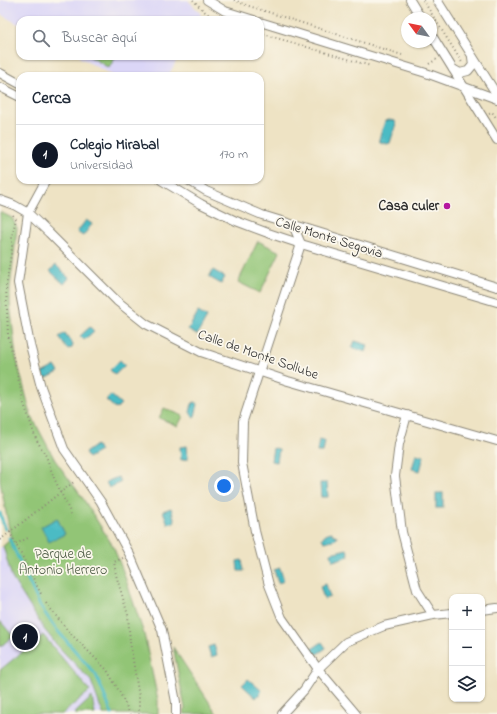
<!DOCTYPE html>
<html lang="es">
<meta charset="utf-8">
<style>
:root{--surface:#fff;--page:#f6f6f7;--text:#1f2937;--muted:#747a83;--line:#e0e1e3;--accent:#111827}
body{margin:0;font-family:"Indie Flower",sans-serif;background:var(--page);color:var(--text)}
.controls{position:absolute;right:12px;bottom:12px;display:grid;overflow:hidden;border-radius:8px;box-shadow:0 1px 3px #0004}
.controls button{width:36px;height:36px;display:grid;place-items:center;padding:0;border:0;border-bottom:1px solid var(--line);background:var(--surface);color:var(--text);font:20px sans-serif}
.compass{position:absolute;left:401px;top:12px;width:36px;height:36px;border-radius:50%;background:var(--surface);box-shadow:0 1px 3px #0004;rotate:303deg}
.you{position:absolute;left:224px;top:486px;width:14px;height:14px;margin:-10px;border:3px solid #fff;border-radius:50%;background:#1a73e8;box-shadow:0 0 0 6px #1a73e833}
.badge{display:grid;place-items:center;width:26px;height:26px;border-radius:50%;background:var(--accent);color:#fff;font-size:13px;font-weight:700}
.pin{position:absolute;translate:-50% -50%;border:2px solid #fff;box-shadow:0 1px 4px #0006}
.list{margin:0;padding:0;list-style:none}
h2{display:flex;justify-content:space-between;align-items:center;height:52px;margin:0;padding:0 16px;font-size:17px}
h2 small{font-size:13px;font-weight:400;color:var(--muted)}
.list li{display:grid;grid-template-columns:26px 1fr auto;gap:12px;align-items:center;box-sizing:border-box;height:60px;padding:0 16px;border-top:1px solid var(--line)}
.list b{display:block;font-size:15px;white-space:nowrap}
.list p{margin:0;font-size:13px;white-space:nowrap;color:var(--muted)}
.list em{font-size:13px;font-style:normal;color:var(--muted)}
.icon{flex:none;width:22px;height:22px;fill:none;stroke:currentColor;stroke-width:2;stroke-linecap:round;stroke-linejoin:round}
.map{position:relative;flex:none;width:497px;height:714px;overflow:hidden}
.search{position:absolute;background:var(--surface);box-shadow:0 1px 3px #0004;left:16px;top:16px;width:248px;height:44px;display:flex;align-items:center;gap:10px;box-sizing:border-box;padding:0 14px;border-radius:12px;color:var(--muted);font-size:15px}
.panel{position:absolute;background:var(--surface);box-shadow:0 1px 3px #0004;left:16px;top:72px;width:248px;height:112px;border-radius:12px}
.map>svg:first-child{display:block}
.built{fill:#dbd6f7}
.green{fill:#92c576;stroke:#5e7850}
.water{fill:#4cbbc4;stroke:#3c7378}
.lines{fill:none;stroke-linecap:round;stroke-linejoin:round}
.stream{stroke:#4cbbc4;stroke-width:3}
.street-casing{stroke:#8c8778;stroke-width:10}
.path{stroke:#8c8778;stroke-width:2;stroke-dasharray:1 3;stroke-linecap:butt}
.street{stroke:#fff;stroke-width:8}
.poi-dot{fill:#b5179e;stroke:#fbf7ec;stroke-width:1.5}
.labels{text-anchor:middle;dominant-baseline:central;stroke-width:3.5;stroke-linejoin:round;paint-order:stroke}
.poi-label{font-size:14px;font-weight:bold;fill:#2b2b2b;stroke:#fbf7ec;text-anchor:end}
.street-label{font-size:14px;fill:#2b2b2b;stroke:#fbf7ec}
.park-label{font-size:14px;fill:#4a5942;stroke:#fbf7ec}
</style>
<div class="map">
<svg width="497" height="714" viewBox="0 0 497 714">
<rect width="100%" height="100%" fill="#fbf7ec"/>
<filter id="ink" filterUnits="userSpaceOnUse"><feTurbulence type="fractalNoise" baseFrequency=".025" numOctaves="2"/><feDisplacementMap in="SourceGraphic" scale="8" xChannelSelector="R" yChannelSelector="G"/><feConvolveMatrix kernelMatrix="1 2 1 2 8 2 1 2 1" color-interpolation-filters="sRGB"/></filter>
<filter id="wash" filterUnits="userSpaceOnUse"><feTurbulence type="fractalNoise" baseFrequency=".012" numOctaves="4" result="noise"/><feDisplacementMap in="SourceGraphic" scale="16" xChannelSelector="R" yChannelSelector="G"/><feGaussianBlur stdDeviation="0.9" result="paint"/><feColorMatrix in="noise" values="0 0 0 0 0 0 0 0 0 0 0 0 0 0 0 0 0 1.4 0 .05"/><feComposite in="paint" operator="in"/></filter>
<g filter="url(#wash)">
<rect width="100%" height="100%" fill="#eee3c4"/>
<g class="built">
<path d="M0,0h188l13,14 -3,6h-178v5l-20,-11z"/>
<path d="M77,56h102l-11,20h-54z"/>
<path d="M3,546l9,32 32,51 12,15 35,37 12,33h-103v-166z"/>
</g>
<g class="green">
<path d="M89,56h27l-7,12z"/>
<path d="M0,212l12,6 5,10 -7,60v15l6,54 15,58 24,45 27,37 31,49 10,25 21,63 14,66v14h-55l-12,-33 -35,-37 -12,-15 -32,-51 -9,-32 8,-7 -11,-58z"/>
<path d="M258,241l22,11 -20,41 -22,-11z"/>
<path d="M164,408l19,8 -5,10 -19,-8z"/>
<path d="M0,621l13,15 -13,11z"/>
<path d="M43,635l47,56 -28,23h-62v-44z"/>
<path d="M173,647l44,67h-33l1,-6z"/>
<path d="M92,697l3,17h-21z"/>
</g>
<g class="water">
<path d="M389,120l6,1 1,3 -6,19 -3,1 -7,-2 -1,-3 6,-18z"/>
<path d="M86,220l6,4 -9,12 -6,-4z"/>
<path d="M56,265l13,13 -5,6 -14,-13z"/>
<path d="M213,270l12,7 -4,7 -12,-7z"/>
<path d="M198,312l9,5 -10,18 -9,-5z"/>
<path d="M90,327l4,4 -10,9 -4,-4z"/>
<path d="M65,333l8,12 -1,3 -5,1 -8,-12z"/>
<path d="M355,341l13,4 -2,7 -14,-4z"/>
<path d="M120,360l5,5 -10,10 -5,-5z"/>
<path d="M55,366l4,6 -14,7 -3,-6z"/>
<path d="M111,395l10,9 -5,5 -10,-9z"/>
<path d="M194,402l4,2 -3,12 -2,1 -3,-5 2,-8z"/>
<path d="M319,440l6,1 -2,11h-6z"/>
<path d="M96,445l4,6 -12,7 -3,-5z"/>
<path d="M187,446l1,13 -7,1 -1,-13z"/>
<path d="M273,448l6,1 -2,13 -6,-1z"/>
<path d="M416,454l8,2 -4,15 -8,-2z"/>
<path d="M118,477l3,5 -12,6 -3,-6z"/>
<path d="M320,483h7l1,14h-7z"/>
<rect x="436" y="493" width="7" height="15"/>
<path d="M171,508l4,14 -7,2 -5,-13z"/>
<path d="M57,518l8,16 -16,8 -8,-15z"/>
<path d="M332,532v2l5,2 -1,3 -11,3 -3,-3c2,-5 5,-6 10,-7z"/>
<path d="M347,549l2,7 -16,5 -2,-8z"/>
<path d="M242,560l2,11h-6l-1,-10z"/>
<path d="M280,568l4,13 -6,2 -4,-13z"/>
<path d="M326,584l4,13 -6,2 -4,-13z"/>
<path d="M322,642l4,6 -13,9 -4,-6z"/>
<path d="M214,645l3,10 -6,2 -3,-10z"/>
<path d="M248,679l14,12 -6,7 -14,-13z"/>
</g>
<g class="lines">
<g class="stream">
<path d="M0,513l5,16"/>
<path d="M9,538l31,68 16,23 40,46 16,39"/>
</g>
</g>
</g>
<g filter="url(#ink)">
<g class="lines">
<g class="street-casing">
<g id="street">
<path d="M207,0l18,11 29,9"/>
<path d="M410,0l11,18"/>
<path d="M437,0l60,95"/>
<path d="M260,22l166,51 71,26"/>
<path d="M431,34l66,106"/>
<path d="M453,69l7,4 8,-2 5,-6 -1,-8"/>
<path d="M0,73l20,11"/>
<path d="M0,87l20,10"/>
<path d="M46,180l-18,33 -10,70 12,62 11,42 23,62 37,53 29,53 32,75 14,72v12"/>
<path d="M161,180l40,24 35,17 32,12 33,11 196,58"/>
<path d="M188,180l18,11 56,24 235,72"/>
<path d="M0,200l14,5 14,8 21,20 68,68 29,23 55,28 87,29 209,60"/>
<path d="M293,225l8,19 -58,177 -1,42 13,68 14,54 13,33 36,51 38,45"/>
<path d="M407,415l-8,29 -4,32 7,56 15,58 16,25"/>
<path d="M482,610l15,-2"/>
<path d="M282,714l22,-24 14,-21 28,-27 38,-16 49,-11 19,-2"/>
</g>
</g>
<g class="path">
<path d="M193,0c7,7 16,17 25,20"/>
<path d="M234,0l12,5 156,50"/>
<path d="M423,0l40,64"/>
<path d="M260,33l111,33"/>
<path d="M429,64l8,-5"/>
<path d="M489,113l3,-1 5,7"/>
<path d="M13,215l3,4 -4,17v12l-6,38 2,49 16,69 12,35 10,17 8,22 17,36"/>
<path d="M10,532l31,62"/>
<path d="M0,540l75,-59"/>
<path d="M16,544l14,-7"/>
<path d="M123,558l-9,4 2,13 12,40 2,27 9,55v17"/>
<path d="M46,603l22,28 39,39 13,23 10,21"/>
</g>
<use href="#street" class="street"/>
</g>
</g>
<circle class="poi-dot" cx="447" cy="206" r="4"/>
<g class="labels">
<g class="poi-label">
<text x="439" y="206">Casa culer</text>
</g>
<g class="street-label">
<text transform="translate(329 238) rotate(17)">Calle Monte Segovia</text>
<text transform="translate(258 355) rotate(19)">Calle de Monte Sollube</text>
</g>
<g class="park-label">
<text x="63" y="554">Parque de<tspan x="63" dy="16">Antonio Herrero</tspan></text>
</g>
</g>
</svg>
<div class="controls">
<button>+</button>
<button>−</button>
<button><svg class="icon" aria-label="layers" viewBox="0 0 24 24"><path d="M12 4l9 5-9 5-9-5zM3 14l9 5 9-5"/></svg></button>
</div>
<svg class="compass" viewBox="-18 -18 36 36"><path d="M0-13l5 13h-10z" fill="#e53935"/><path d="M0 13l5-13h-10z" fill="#747a83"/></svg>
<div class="you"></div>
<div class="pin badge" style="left:25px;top:637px">1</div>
<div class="search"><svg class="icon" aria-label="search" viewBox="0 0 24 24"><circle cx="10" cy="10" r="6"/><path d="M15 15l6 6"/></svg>Buscar aquí</div>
<section class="panel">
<h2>Cerca<small></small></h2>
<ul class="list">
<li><span class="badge">1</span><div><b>Colegio Mirabal</b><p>Universidad</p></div><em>170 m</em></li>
</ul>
</section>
</div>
